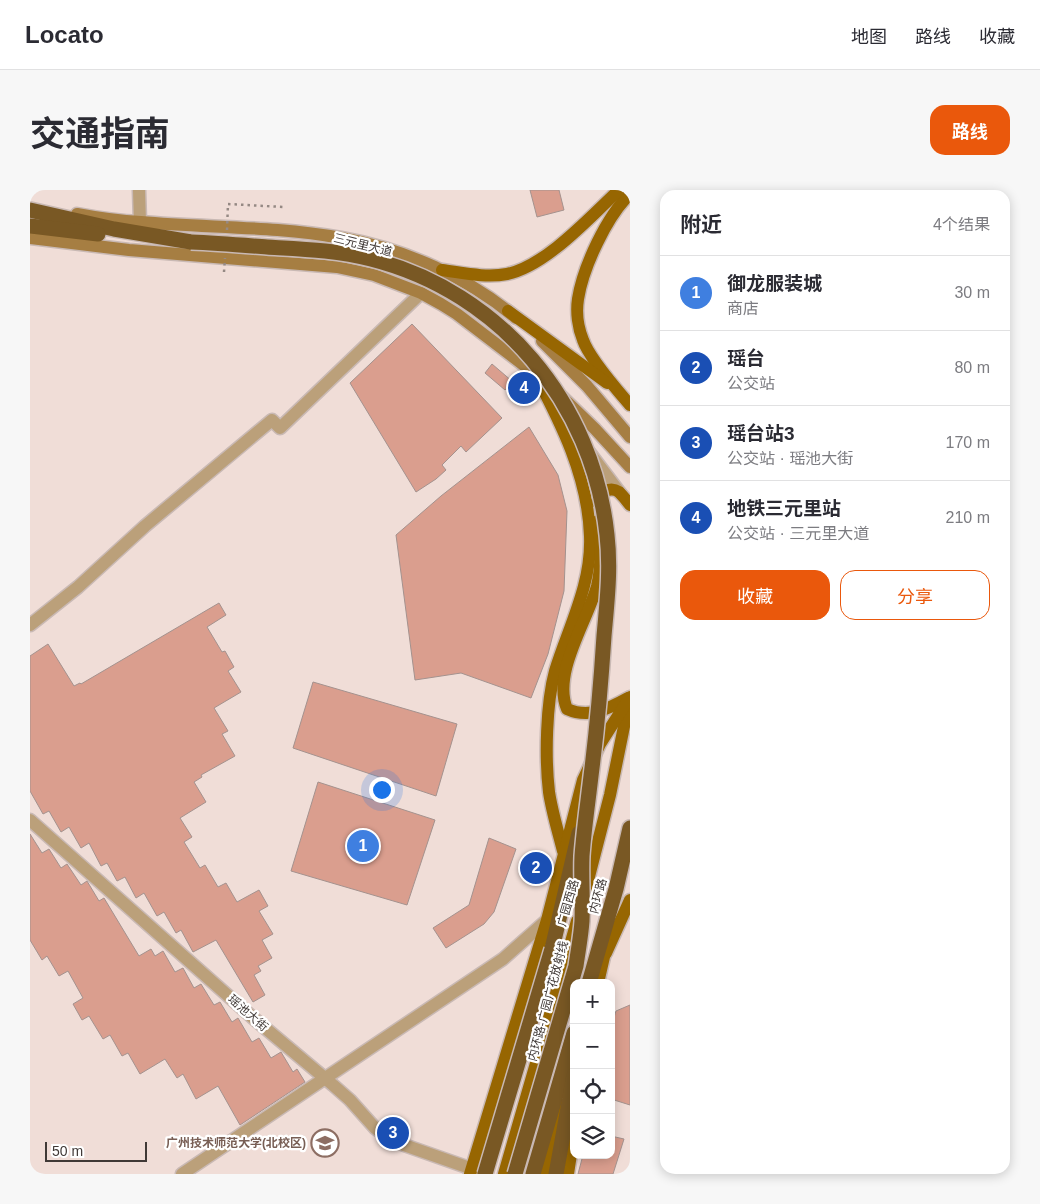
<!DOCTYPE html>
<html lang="zh">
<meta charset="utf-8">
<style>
:root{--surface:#fff;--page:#f7f7f7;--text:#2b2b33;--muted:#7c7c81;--line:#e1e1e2;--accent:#ea580c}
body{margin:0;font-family:Arial,"Noto Sans SC",sans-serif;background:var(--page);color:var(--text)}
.controls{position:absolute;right:15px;bottom:15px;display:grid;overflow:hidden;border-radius:10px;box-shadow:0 2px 12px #0003}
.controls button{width:45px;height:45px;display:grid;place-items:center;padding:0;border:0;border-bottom:1px solid var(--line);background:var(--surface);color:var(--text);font:25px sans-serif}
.scale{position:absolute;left:15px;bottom:12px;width:102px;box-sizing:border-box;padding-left:5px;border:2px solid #403936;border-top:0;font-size:14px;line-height:18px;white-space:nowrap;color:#403936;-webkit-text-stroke:4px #fff;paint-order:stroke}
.you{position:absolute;left:351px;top:599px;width:18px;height:18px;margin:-12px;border:4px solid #fff;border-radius:50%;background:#1a73e8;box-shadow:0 0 0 8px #1a73e833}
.badge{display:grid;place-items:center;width:32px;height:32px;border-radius:50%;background:var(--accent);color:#fff;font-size:16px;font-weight:700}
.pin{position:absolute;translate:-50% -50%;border:2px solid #fff;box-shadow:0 1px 5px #0006}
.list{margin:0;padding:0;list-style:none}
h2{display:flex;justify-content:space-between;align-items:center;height:65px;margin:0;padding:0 20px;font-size:21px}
h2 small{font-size:16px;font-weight:400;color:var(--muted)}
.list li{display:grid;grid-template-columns:32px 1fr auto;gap:15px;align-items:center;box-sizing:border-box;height:75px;padding:0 20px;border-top:1px solid var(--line)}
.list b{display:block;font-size:19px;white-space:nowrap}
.list p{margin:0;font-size:16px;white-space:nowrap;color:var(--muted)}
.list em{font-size:16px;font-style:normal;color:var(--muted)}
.actions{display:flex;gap:10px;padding:15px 20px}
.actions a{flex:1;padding:11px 0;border:1px solid var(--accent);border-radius:15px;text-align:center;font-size:18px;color:var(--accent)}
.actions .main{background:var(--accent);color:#fff}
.icon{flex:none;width:28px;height:28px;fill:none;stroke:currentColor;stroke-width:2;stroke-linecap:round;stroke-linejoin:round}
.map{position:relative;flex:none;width:600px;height:984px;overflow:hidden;border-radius:15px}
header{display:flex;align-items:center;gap:30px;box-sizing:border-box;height:70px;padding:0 25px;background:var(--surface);border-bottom:1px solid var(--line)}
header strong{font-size:24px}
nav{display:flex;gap:28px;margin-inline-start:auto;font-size:18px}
.intro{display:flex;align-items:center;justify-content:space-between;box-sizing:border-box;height:120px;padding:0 30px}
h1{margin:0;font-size:35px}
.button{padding:12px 22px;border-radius:15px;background:var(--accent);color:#fff;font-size:18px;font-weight:700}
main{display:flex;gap:30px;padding:0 30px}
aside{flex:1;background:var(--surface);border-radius:15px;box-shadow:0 2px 12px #0003}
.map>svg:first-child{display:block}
.building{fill:#da9e8e;stroke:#a4928e}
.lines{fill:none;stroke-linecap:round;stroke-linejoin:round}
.street-casing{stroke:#c9b9b4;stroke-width:15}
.secondary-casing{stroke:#c9b9b4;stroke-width:15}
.primary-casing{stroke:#c9b9b4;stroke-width:15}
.highway-casing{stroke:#c9b9b4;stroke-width:18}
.path{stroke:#958984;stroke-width:2.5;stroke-dasharray:2.5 4;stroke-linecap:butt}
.street{stroke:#bba07a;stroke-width:12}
.secondary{stroke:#a67e42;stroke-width:12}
.primary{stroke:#976601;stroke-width:12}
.highway{stroke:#795824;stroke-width:15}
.highway-bridge-casing{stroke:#c9b9b4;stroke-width:18;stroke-linecap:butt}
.path-bridge{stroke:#958984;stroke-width:2.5;stroke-dasharray:2.5 4;stroke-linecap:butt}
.highway-bridge{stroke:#795824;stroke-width:15}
.labels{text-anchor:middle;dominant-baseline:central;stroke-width:4.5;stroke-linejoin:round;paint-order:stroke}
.street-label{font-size:12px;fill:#403936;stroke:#fff}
.education-label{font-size:12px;font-weight:bold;fill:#785e54;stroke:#fff;text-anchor:end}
</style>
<header>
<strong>Locato</strong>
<nav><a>地图</a><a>路线</a><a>收藏</a></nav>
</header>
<div class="intro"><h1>交通指南</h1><a class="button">路线</a></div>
<main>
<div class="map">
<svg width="600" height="984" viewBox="0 0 600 984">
<rect width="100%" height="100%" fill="#f0ddd7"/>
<g class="building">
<path d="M500,0h29l5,20 -27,7z"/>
<path d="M382,134l90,94 -36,34 -5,-6 -19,19 4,5 -10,9 -20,13 -66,-109z"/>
<path d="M462,174l21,18 -8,8 -20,-17z"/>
<path d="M499,237l29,48 9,36 -3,80 -16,63 -17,44 -70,-25 -46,7 -19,-145 45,-39z"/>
<path d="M189,413l7,12 -19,12 15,25 3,-1 9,16 -6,4 13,21 -27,16 14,23 -6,3 13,22 -34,19 1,2 -8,5 12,20 -26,16 12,19 -8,5 16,26 5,-3 13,22 8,-4 11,19 22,-12 9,16 -9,5 14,23 -11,6 10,18 -14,8 3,5 -7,4 11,20 -12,7 -37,-62 -23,12 -12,-22 -5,3 -12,-21 -7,4 -13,-23 -8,5 -11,-21 -8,4 -10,-18 -6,3 -12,-23 -8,5 -12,-21 -8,5 -12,-21 -6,3 -13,-23v-135l18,-12 26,42 6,-3 1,1z"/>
<path d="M283,492l144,42 -21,72 -143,-48z"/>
<path d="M288,592l117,38 -28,85 -116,-34z"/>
<path d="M0,644l12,19 7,-4 12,19 6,-4 14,21 6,-4 12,20 5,-3 35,58 12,-7 4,7 8,-5 12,21 8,-4 11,20 7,-4 13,21 6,-3 12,20 6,-4 14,24 7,-4 12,20 10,-6 12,20 4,-3 8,13 -65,43 -22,-39 -22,13 -13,-25 -6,4 -12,-19 -25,15 -12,-21 -6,3 -12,-21 -7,4 -14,-23 -7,4 -9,-16 10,-6 -15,-27 -9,5 -12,-20 -5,4 -12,-20z"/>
<path d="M459,648l27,11 -22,63 -10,12 -38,24 -13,-20 36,-23z"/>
<path d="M600,815v100l-19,-6v-72l5,-16z"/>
<path d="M581,946l13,3 -11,35h-35l5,-19h28z"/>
</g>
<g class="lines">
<g class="street-casing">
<g id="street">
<path d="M109,0l1,32"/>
<path d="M559,262l31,41"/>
<path d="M0,435l48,-38 67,-61 127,-106 8,8 141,-135"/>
<path d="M0,630l222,197 81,68 17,15 25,28 16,11 13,6 77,27"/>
<path d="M152,984l321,-215 44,-39"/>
</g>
</g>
<g class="secondary-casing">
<g id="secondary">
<path d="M47,24c21,4 42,7 64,8 67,6 134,4 200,16 63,11 127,39 175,80"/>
<path d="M0,48l99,12 208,17 37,8 47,18 20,11 16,10 85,65"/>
<path d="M512,151l45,45 43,51"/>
<path d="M532,207l33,32 35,38"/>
</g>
</g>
<g class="primary-casing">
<g id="primary">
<path d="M600,4c-23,22 -47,73 -52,105 -2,13 0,29 5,41 6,18 34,50 47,65"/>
<path d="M412,80c22,3 44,8 65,4 39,-8 83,-57 112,-84"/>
<path d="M478,121l99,72"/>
<path d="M504,182c27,51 54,104 56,164 2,48 -21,90 -35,135 -9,33 -10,87 -6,121 3,20 9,39 14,59"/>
<path d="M567,312c3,-10 13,-16 22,-10 4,4 8,9 11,13"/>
<path d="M568,331c3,22 4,44 -1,65 -10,36 -45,87 -30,123 22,10 41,0 61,-11"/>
<path d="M555,702l25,-97 19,-93"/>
<path d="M576,763l24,-53"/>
<path d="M568,793l9,-39"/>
<path d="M440,984l77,-254 36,-140 17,-36 30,-47"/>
<path d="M474,984l73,-253"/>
<path d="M513,984l19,-67"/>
<path d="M538,984l6,-40"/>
</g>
</g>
<g class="highway-casing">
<g id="highway">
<path d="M0,20l84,19 77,13"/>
<path d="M0,36l68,8"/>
<path d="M522,759l27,-116"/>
<path d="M559,793l27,-94 14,-61"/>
<path d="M503,984l41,-141"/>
<path d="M526,984l18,-99"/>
</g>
</g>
<path class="path" d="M198,14l55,3"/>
<use href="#street" class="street"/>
<use href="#secondary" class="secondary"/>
<use href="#primary" class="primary"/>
<use href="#highway" class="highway"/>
<g class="highway-bridge-casing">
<g id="highway-bridge">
<path d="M161,52c25,1 50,3 76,5 35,2 70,3 104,12 130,33 222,144 236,276 4,34 0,67 -3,101 -3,47 -7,93 -13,140 -3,26 -7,53 -9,80 -1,22 1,43 0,65 -1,15 -4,30 -6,45l-61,208"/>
<path d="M455,984l67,-225"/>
</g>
</g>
<g class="path-bridge">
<path d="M197,40l1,-26"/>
<path d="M194,82l1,-14"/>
</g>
<use href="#highway-bridge" class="highway-bridge"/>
</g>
<defs>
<g id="university-ring" transform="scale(1.4375)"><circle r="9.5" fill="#fff" stroke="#8d6e63" stroke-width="1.5"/><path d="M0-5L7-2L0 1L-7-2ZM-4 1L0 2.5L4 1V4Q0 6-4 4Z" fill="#8d6e63"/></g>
</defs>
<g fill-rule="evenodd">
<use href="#university-ring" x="295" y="953"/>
</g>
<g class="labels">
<g class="street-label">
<text transform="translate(333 55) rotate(14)">三元里大道</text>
<text transform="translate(568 706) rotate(-75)">内环路</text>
<text transform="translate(538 713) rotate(-74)">广园西路</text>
<text transform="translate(518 811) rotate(-75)">内环路-广园广花放射线</text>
<text transform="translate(218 823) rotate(41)">瑶池大街</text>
</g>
<g class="education-label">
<text x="276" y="953">广州技术师范大学(北校区)</text>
</g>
</g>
</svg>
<div class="controls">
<button>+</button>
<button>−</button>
<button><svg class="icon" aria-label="locate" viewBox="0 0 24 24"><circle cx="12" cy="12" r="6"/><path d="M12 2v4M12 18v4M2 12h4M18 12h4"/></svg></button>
<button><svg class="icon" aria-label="layers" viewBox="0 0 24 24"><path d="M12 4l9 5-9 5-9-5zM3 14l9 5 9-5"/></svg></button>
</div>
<div class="scale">50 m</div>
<div class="you"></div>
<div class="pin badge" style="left:333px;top:656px;background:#3f7fe0">1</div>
<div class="pin badge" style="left:506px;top:678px;background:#1a4fb4">2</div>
<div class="pin badge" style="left:363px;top:943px;background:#1a4fb4">3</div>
<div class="pin badge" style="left:494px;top:198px;background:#1a4fb4">4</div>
</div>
<aside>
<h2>附近<small>4个结果</small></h2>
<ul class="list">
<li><span class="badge" style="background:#3f7fe0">1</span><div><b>御龙服装城</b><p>商店</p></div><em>30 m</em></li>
<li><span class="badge" style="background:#1a4fb4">2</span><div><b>瑶台</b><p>公交站</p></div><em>80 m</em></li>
<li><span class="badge" style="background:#1a4fb4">3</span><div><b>瑶台站3</b><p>公交站 · 瑶池大街</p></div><em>170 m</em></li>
<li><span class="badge" style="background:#1a4fb4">4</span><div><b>地铁三元里站</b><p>公交站 · 三元里大道</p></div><em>210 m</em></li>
</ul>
<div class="actions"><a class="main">收藏</a><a>分享</a></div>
</aside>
</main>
